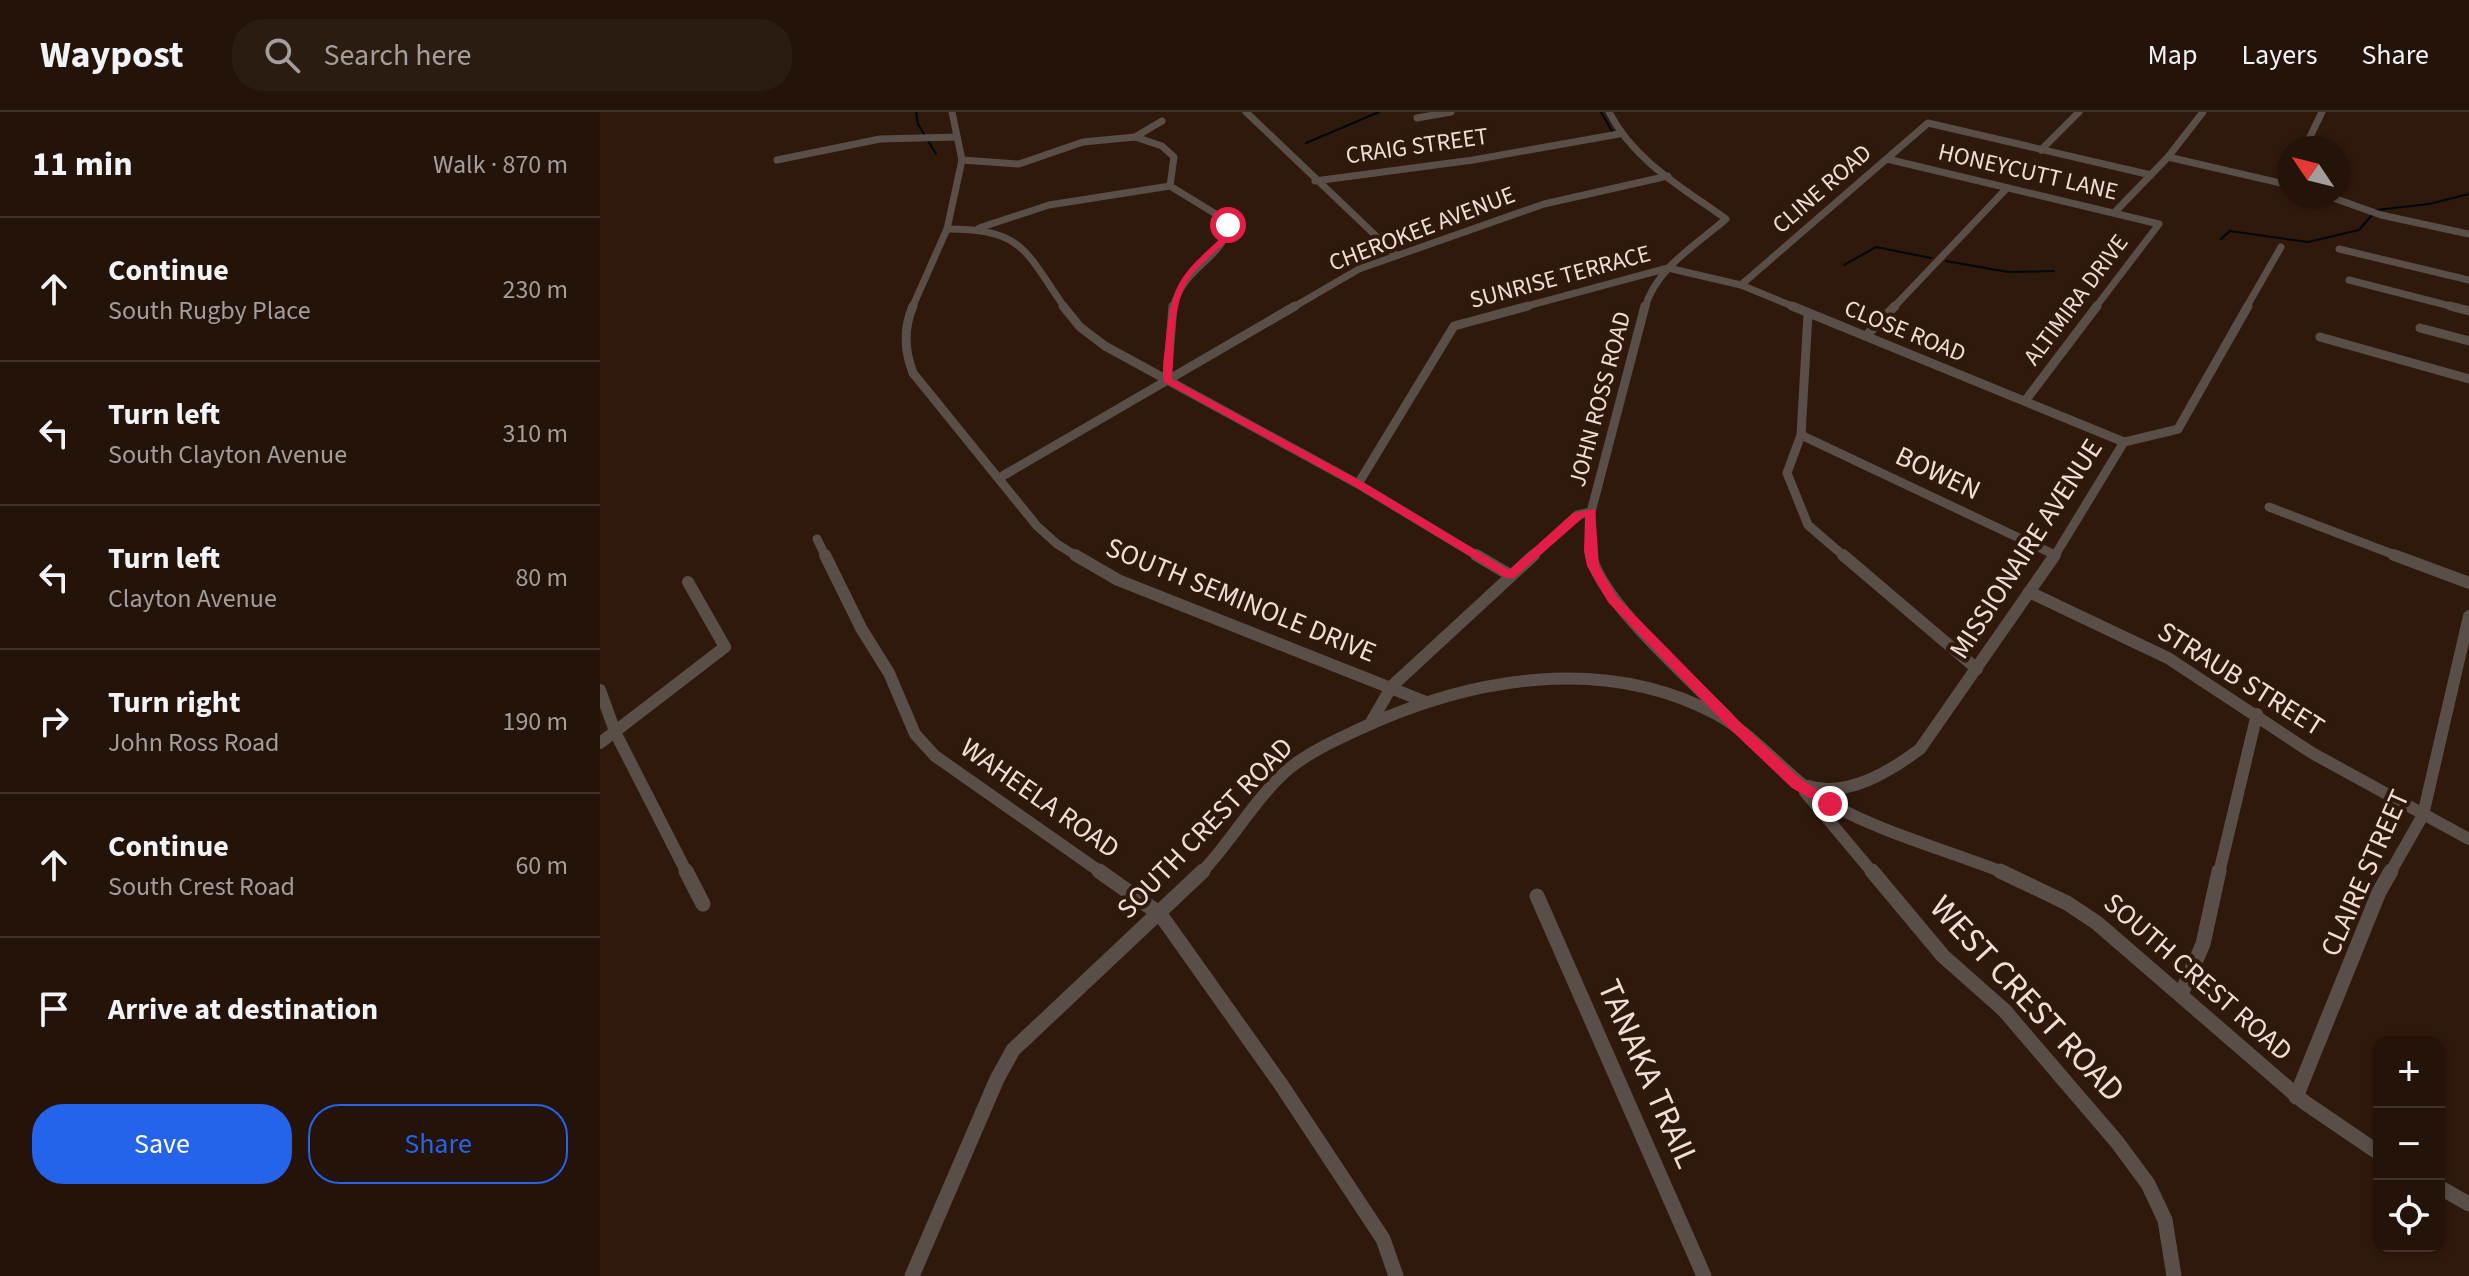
<!DOCTYPE html>
<meta charset="utf-8">
<style>
:root{--surface:#231309;--page:#2b1c12;--text:#f1f3f6;--muted:#a39e9c;--line:#40322a;--accent:#2563eb}
body{margin:0;font-family:"Source Sans 3",sans-serif;background:var(--page);color:var(--text)}
.controls{position:absolute;right:24px;bottom:24px;display:grid;overflow:hidden;border-radius:16px;box-shadow:0 2px 6px #0004}
.controls button{width:72px;height:72px;display:grid;place-items:center;padding:0;border:0;border-bottom:2px solid var(--line);background:var(--surface);color:var(--text);font:40px sans-serif}
.compass{position:absolute;left:1677px;top:24px;width:72px;height:72px;border-radius:50%;background:var(--surface);box-shadow:0 2px 6px #0004;rotate:305deg}
.stop{position:absolute;width:24px;height:24px;margin:-18px;border:6px solid #e11d48;border-radius:50%;background:#fff}
.stop.end{background:#e11d48;border-color:#fff;box-shadow:0 2px 8px #0008}
.list{margin:0;padding:0;list-style:none}
h2{display:flex;justify-content:space-between;align-items:center;height:104px;margin:0;padding:0 32px;font-size:34px}
h2 small{font-size:26px;font-weight:400;color:var(--muted)}
.list li{display:grid;grid-template-columns:52px 1fr auto;gap:24px;align-items:center;box-sizing:border-box;height:144px;padding:0 32px;border-top:2px solid var(--line)}
.list b{display:block;font-size:30px;white-space:nowrap}
.list p{margin:0;font-size:26px;white-space:nowrap;color:var(--muted)}
.list em{font-size:26px;font-style:normal;color:var(--muted)}
.actions{display:flex;gap:16px;padding:24px 32px}
.actions a{flex:1;padding:18px 0;border:2px solid var(--accent);border-radius:32px;text-align:center;font-size:28px;color:var(--accent)}
.actions .main{background:var(--accent);color:#fff}
.icon{flex:none;width:44px;height:44px;fill:none;stroke:currentColor;stroke-width:2;stroke-linecap:round;stroke-linejoin:round}
.map{position:relative;flex:none;width:1869px;height:1164px;overflow:hidden}
header{display:flex;align-items:center;gap:48px;box-sizing:border-box;height:112px;padding:0 40px;background:var(--surface);border-bottom:2px solid var(--line)}
header strong{font-size:38px}
nav{display:flex;gap:44px;margin-inline-start:auto;font-size:28px}
.search{width:560px;height:72px;background:var(--page);display:flex;align-items:center;gap:20px;box-sizing:border-box;padding:0 28px;border-radius:32px;color:var(--muted);font-size:30px}
main{display:flex}
aside{flex:1;background:var(--surface)}
.map>svg:first-child{display:block}
.lines{fill:none;stroke-linecap:round;stroke-linejoin:round}
.stream{stroke:#01080d;stroke-width:2}
.minor-far3{stroke:#5a4e48;stroke-width:7}
.minor-far2{stroke:#5a4e48;stroke-width:9}
.minor-far1{stroke:#5a4e48;stroke-width:12}
.minor{stroke:#5a4e48;stroke-width:15}
.route{fill:#e11d48}
.labels{text-anchor:middle;dominant-baseline:central;stroke-width:8;stroke-linejoin:round;paint-order:stroke}
.far-street-label{font-size:24px;fill:#efdfd7;stroke:#2f190c}
.street-label{font-size:28px;fill:#efdfd7;stroke:#2f190c}
.near-street-label{font-size:34px;fill:#efdfd7;stroke:#2f190c}
</style>
<header>
<strong>Waypost</strong>
<div class="search"><svg class="icon" aria-label="search" viewBox="0 0 24 24"><circle cx="10" cy="10" r="6"/><path d="M15 15l6 6"/></svg>Search here</div>
<nav><a>Map</a><a>Layers</a><a>Share</a></nav>
</header>
<main>
<aside>
<h2>11 min<small>Walk · 870 m</small></h2>
<ul class="list">
<li><svg class="icon" aria-label="ahead" viewBox="0 0 24 24"><path d="M12 20V5M6 11l6-6 6 6"/></svg><div><b>Continue</b><p>South Rugby Place</p></div><em>230 m</em></li>
<li><svg class="icon" aria-label="left" viewBox="0 0 24 24"><path d="M17 20v-9H6M10 6l-5 5 5 5"/></svg><div><b>Turn left</b><p>South Clayton Avenue</p></div><em>310 m</em></li>
<li><svg class="icon" aria-label="left" viewBox="0 0 24 24"><path d="M17 20v-9H6M10 6l-5 5 5 5"/></svg><div><b>Turn left</b><p>Clayton Avenue</p></div><em>80 m</em></li>
<li><svg class="icon" aria-label="right" viewBox="0 0 24 24"><path d="M7 20v-9h11M14 6l5 5-5 5"/></svg><div><b>Turn right</b><p>John Ross Road</p></div><em>190 m</em></li>
<li><svg class="icon" aria-label="ahead" viewBox="0 0 24 24"><path d="M12 20V5M6 11l6-6 6 6"/></svg><div><b>Continue</b><p>South Crest Road</p></div><em>60 m</em></li>
<li><svg class="icon" aria-label="arrive" viewBox="0 0 24 24"><path d="M6 21V4h12l-3 4 3 4H6"/></svg><div><b>Arrive at destination</b></div></li>
</ul>
<div class="actions"><a class="main">Save</a><a>Share</a></div>
</aside>
<div class="map">
<svg width="1869" height="1164" viewBox="0 0 1869 1164">
<rect width="100%" height="100%" fill="#2f190c"/>
<g class="lines">
<g class="stream">
<path d="M316,0l2,12 18,30"/>
<path d="M1001,0l11,19"/>
<path d="M706,31l73,-31"/>
<path d="M1776,98l53,-6 40,-10"/>
<path d="M1621,127l9,-8 78,11 51,-12 13,-15"/>
<path d="M1346,149l62,11 46,-1"/>
<path d="M1244,153l32,-18 55,11"/>
</g>
<g class="minor-far3">
<path d="M646,0l150,143"/>
<path d="M1009,0c24,48 74,76 117,107 -29,25 -71,50 -81,89"/>
<path d="M817,6l34,-6"/>
<path d="M535,25l27,-16"/>
<path d="M1708,29l14,-29"/>
<path d="M1441,38l38,-38"/>
<path d="M1568,45l121,28"/>
<path d="M1287,47l272,65 -64,84"/>
<path d="M177,48l103,-21 77,-2"/>
<path d="M362,48l57,4 64,-22 52,-5 27,9 12,11 -4,29 49,30 9,14c-11,32 -45,38 -55,78"/>
<path d="M715,69l158,-21 146,-26"/>
<path d="M1728,84l53,19 88,19"/>
<path d="M1514,101l54,-56 35,-45"/>
<path d="M379,116l70,-23 121,-19"/>
<path d="M347,117c77,0 78,22 118,79"/>
<path d="M1739,137l130,31"/>
<path d="M1749,168l109,28"/>
<path d="M1141,173l187,-162 223,52"/>
<path d="M312,196l35,-79 15,-69 -10,-48"/>
<path d="M692,196l67,-39 185,-65 124,-28"/>
<path d="M920,196l148,-40 73,17 56,23"/>
<path d="M1293,196l114,-120"/>
<path d="M1646,196l35,-61"/>
</g>
<g class="minor-far2">
<path d="M313,194c-10,23 -9,44 0,67l124,153 20,18 21,13"/>
<path d="M463,194l17,21 25,19 253,138 121,73"/>
<path d="M1192,194l332,136"/>
<path d="M1850,194l19,5"/>
<path d="M1208,202l-7,121 -14,38 21,52 37,32"/>
<path d="M1820,216l49,13"/>
<path d="M1266,224l29,-30"/>
<path d="M1720,225l149,42"/>
<path d="M567,268l6,-74"/>
<path d="M1425,289l72,-95"/>
<path d="M1201,323l254,120"/>
<path d="M399,366l296,-172"/>
<path d="M758,372l96,-158 74,-20"/>
<path d="M1669,395l131,50"/>
<path d="M217,427l9,18"/>
<path d="M932,445l45,-42 14,-3"/>
<path d="M991,445v-45l54,-206"/>
<path d="M1454,445l70,-115 54,-13 70,-123"/>
</g>
<g class="minor-far1">
<path d="M225,443l36,73 28,45 26,61 20,22 167,117"/>
<path d="M475,443l43,25 308,122"/>
<path d="M876,443l34,20"/>
<path d="M991,443c9,46 101,126 137,163"/>
<path d="M1243,443l134,114"/>
<path d="M1794,443l75,28"/>
<path d="M1429,480l139,66 144,95 157,86"/>
<path d="M0,578l16,44 71,139"/>
<path d="M770,612l22,-38 142,-131"/>
<path d="M0,631l125,-96 -37,-65"/>
<path d="M1208,674c39,12 81,-14 112,-37l135,-194"/>
<path d="M1205,680l68,81"/>
<path d="M601,761c32,-33 54,-76 90,-106 22,-17 49,-29 75,-41 109,-49 239,-71 350,-12 44,24 72,66 115,90 54,30 116,46 174,69"/>
<path d="M1619,761l38,-159"/>
<path d="M1790,761l33,-58 46,-199"/>
</g>
<g class="minor">
<path d="M86,759l17,33"/>
<path d="M499,759l61,43 120,169 103,156 13,37"/>
<path d="M1272,759l71,85 61,54 113,132 31,42 17,36 9,56"/>
<path d="M1400,759l67,32 30,20 207,179 75,51"/>
<path d="M937,784l167,380"/>
<path d="M1582,880l21,-48 16,-73"/>
<path d="M1696,985l83,-205 12,-21"/>
<path d="M1839,1075l30,17"/>
<path d="M312,1164l85,-197 16,-29 190,-179"/>
</g>
</g>
<path class="route" d="M628,111l4,2 -1,12c-12,13 -29,24 -40,39 -20,27 -16,71 -19,103l189,102 148,89 64,-57 22,-4 4,57 18,31 125,127 60,56 33,20v7h-10l-33,-19 -60,-57 -124,-129 -21,-36 -3,-15 1,-35 -71,62h-8l-152,-92 -190,-104c-3,-13 1,-30 2,-44 6,-57 16,-64 57,-102l1,-11z"/>
<g class="labels">
<g class="far-street-label">
<text transform="translate(817 34) rotate(-8)">CRAIG STREET</text>
<text transform="translate(1428 60) rotate(13)">HONEYCUTT LANE</text>
<text transform="translate(1222 77) rotate(-41)">CLINE ROAD</text>
<text transform="translate(822 117) rotate(-21)">CHEROKEE AVENUE</text>
<text transform="translate(960 165) rotate(-15)">SUNRISE TERRACE</text>
<text transform="translate(1476 188) rotate(-53)">ALTIMIRA DRIVE</text>
<text transform="translate(1305 219) rotate(22)">CLOSE ROAD</text>
<text transform="translate(1000 287) rotate(-75)">JOHN ROSS ROAD</text>
</g>
<g class="street-label">
<text transform="translate(1338 361) rotate(25)">BOWEN</text>
<text transform="translate(1426 437) rotate(-57)">MISSIONAIRE AVENUE</text>
<text transform="translate(641 488) rotate(22)">SOUTH SEMINOLE DRIVE</text>
<text transform="translate(1641 567) rotate(32)">STRAUB STREET</text>
<text transform="translate(440 686) rotate(35)">WAHEELA ROAD</text>
<text transform="translate(605 716) rotate(-46)">SOUTH CREST ROAD</text>
<text transform="translate(1765 761) rotate(-66)">CLAIRE STREET</text>
<text transform="translate(1598 865) rotate(41)">SOUTH CREST ROAD</text>
</g>
<g class="near-street-label">
<text transform="translate(1427 887) rotate(47)">WEST CREST ROAD</text>
<text transform="translate(1048 962) rotate(66)">TANAKA TRAIL</text>
</g>
</g>
</svg>
<div class="controls">
<button>+</button>
<button>−</button>
<button><svg class="icon" aria-label="locate" viewBox="0 0 24 24"><circle cx="12" cy="12" r="6"/><path d="M12 2v4M12 18v4M2 12h4M18 12h4"/></svg></button>
</div>
<svg class="compass" viewBox="-18 -18 36 36"><path d="M0-13l5 13h-10z" fill="#e53935"/><path d="M0 13l5-13h-10z" fill="#a39e9c"/></svg>
<div class="stop" style="left:628px;top:113px"></div>
<div class="stop end" style="left:1230px;top:692px"></div>
</div>
</main>
